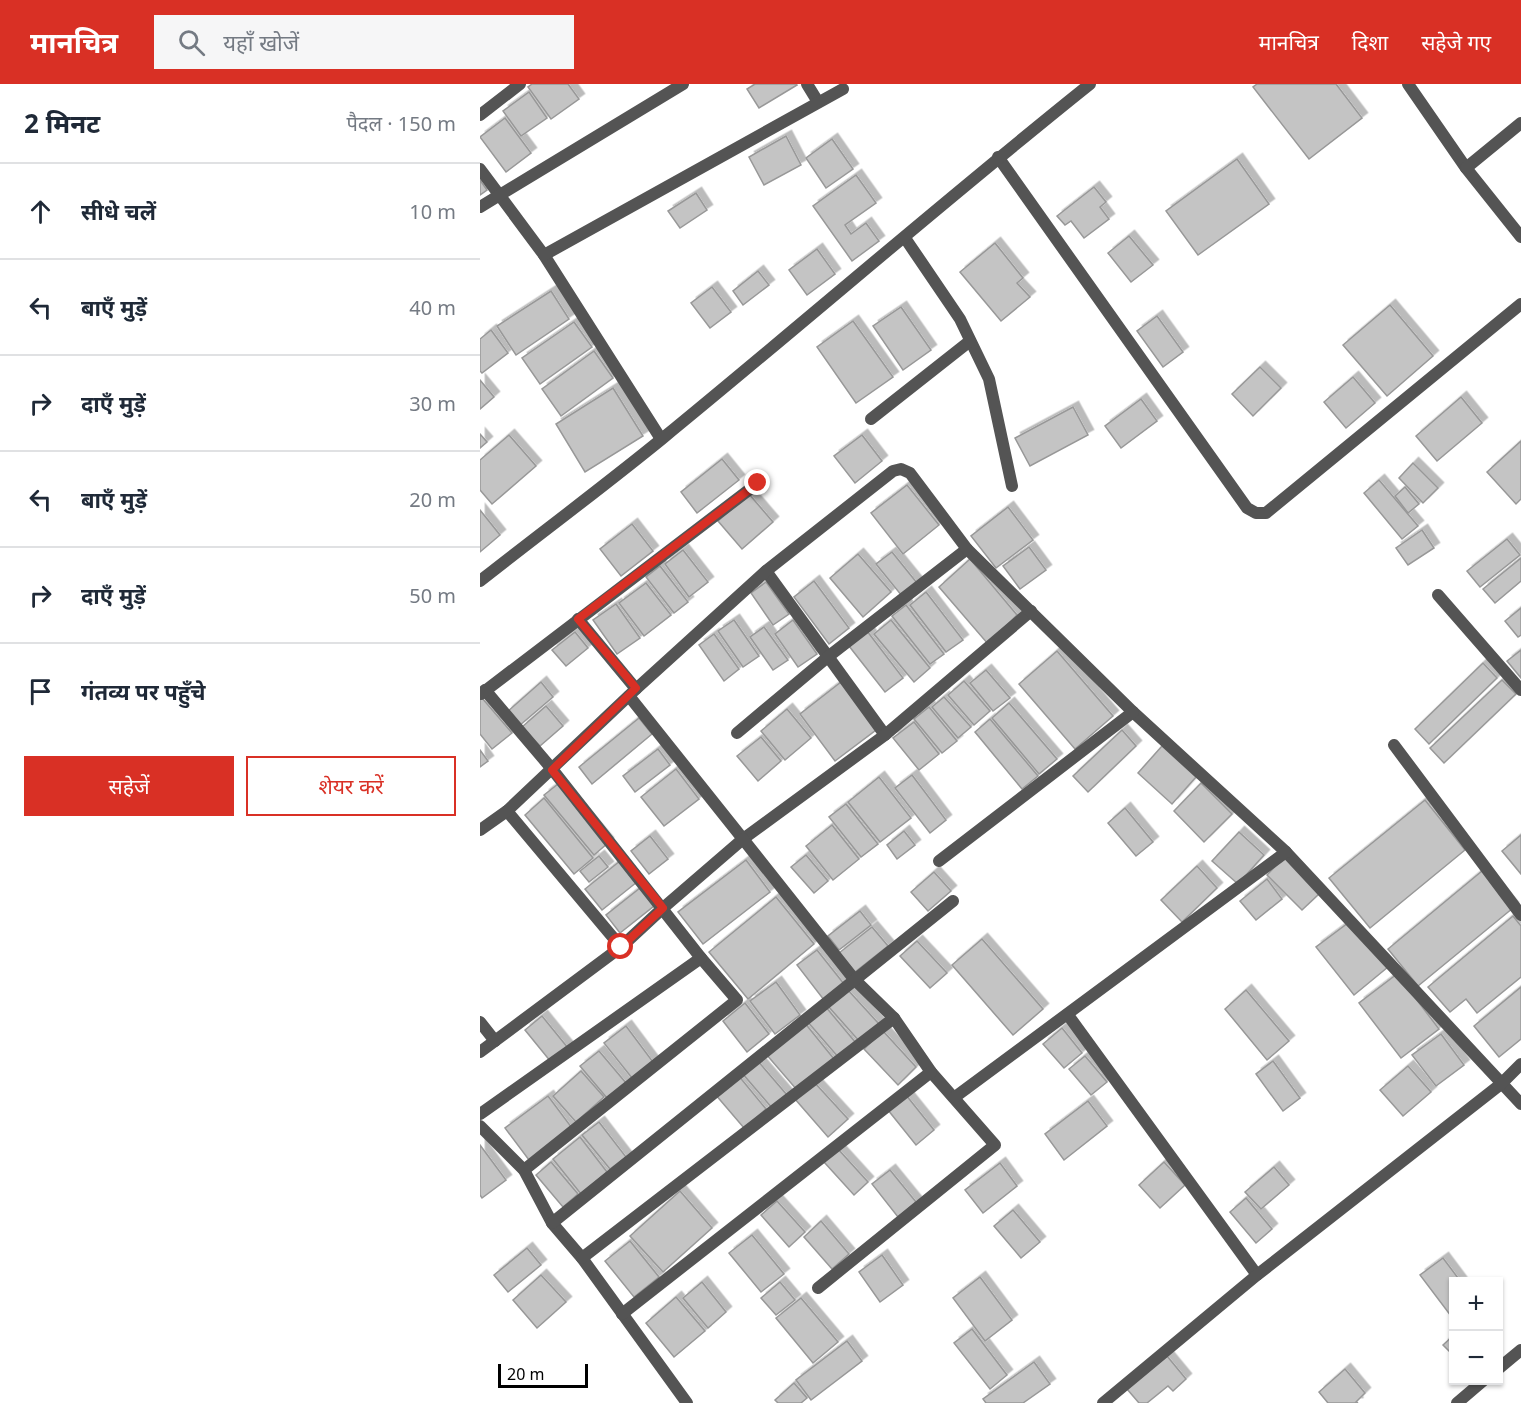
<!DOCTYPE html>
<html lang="hi">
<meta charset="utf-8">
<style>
:root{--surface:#fff;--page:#f6f6f7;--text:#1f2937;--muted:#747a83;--line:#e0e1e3;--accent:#d93025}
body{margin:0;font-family:"Noto Sans","Noto Sans Devanagari",sans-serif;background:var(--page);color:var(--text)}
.controls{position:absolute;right:18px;bottom:18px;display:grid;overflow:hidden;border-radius:0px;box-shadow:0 2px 4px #0004}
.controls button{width:54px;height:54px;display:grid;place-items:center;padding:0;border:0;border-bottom:2px solid var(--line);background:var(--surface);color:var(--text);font:30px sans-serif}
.scale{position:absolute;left:18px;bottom:15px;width:90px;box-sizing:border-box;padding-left:6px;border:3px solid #000;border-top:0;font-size:16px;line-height:21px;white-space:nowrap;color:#000;-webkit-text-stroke:4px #fff;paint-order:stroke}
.stop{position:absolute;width:18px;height:18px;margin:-14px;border:4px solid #d93025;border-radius:50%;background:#fff}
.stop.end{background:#d93025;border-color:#fff;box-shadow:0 2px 6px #0008}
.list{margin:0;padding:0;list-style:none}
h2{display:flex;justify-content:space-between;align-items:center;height:78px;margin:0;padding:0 24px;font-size:26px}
h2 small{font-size:20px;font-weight:400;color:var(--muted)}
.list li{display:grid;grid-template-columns:39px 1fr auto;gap:18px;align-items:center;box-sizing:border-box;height:96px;padding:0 24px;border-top:2px solid var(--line)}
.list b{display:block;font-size:22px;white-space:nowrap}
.list em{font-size:20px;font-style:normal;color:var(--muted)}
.actions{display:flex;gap:12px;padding:18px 24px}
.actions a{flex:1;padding:14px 0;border:2px solid var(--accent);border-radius:0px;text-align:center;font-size:21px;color:var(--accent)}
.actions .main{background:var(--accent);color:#fff}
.icon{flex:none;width:33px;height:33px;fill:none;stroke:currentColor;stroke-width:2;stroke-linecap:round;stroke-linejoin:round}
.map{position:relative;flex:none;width:1041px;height:1319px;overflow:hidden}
header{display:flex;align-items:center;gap:36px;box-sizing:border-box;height:84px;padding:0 30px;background:var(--accent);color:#fff}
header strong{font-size:28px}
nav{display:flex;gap:33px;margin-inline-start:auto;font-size:21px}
.search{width:420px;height:54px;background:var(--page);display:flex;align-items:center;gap:15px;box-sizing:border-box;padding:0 21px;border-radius:0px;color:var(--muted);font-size:22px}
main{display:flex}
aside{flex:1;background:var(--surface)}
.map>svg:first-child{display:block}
.building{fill:#c4c4c4;stroke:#989898;stroke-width:1.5;filter:url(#shadow)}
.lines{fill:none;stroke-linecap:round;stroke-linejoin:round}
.minor{stroke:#545454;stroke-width:12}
.route{stroke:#d93025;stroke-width:8}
</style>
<header>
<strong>मानचित्र</strong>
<div class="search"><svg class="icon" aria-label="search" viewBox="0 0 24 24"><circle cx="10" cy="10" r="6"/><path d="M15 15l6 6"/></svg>यहाँ खोजें</div>
<nav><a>मानचित्र</a><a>दिशा</a><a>सहेजे गए</a></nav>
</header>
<main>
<aside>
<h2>2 मिनट<small>पैदल · 150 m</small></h2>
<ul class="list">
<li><svg class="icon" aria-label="ahead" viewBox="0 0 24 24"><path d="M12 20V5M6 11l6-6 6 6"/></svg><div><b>सीधे चलें</b></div><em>10 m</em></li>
<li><svg class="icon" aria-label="left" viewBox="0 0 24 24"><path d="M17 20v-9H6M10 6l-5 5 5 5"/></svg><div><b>बाएँ मुड़ें</b></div><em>40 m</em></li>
<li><svg class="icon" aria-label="right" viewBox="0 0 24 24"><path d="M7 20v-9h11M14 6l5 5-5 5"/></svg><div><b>दाएँ मुड़ें</b></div><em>30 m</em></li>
<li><svg class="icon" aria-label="left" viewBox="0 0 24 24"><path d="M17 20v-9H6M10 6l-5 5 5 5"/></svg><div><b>बाएँ मुड़ें</b></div><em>20 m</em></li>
<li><svg class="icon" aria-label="right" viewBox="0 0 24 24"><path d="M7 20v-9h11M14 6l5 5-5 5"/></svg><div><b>दाएँ मुड़ें</b></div><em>50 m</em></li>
<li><svg class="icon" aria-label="arrive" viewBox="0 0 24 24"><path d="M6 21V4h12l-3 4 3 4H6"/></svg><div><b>गंतव्य पर पहुँचे</b></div></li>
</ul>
<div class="actions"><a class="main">सहेजें</a><a>शेयर करें</a></div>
</aside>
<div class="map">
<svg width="1041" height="1319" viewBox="0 0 1041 1319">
<defs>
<filter id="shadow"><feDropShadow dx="5.5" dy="-5.5" stdDeviation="0" flood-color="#0004"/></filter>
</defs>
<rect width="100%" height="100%" fill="#fff"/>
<g class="building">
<path d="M52,0h36l11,15 -28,20 -23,-32z"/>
<path d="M275,0h41l1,1 -38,23 -12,-19z"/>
<path d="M777,0h79l26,34 -53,41 -56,-72z"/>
<path d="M49,8l18,26 -26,18 -18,-25z"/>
<path d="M25,34l26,35 -25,19 -26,-35z"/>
<path d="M306,52l15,29 -37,20 -15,-28z"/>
<path d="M352,55l21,30 -27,19 -20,-30z"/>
<path d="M757,75l32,45 -71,51 -32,-44z"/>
<path d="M376,91l20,28 -31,22 6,9 15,-11 13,18 -27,20 -39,-55z"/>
<path d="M0,96l7,10 -7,5z"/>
<path d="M614,103l12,15 -6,5 9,12 -25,19 -13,-17 -6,4 -8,-9z"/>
<path d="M216,109l11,17 -27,18 -12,-17z"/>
<path d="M649,152l24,29 -22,17 -23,-29z"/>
<path d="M515,159l28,35 -6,5 13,14 -29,24 -41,-49z"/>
<path d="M337,165l18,25 -28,21 -18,-25z"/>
<path d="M278,187l11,14 -26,20 -10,-14z"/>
<path d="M232,203l19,25 -21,16 -19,-25z"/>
<path d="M71,207l18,28 -53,36 -19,-29z"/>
<path d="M910,221l43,51 -46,40 -44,-51z"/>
<path d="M421,223l30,43 -28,20 -30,-44z"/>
<path d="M677,232l26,36 -20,15 -26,-36z"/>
<path d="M373,237l40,56 -37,26 -39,-56z"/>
<path d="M94,238l18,25 -52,37 -18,-26z"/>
<path d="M11,246l17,23 -26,20 -2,-2v-32z"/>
<path d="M114,267l19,27 -52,38 -19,-27z"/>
<path d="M780,283l21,21 -28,28 -21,-22z"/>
<path d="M873,293l22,26 -29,25 -22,-26z"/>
<path d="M0,296l14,17 -14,12z"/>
<path d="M133,304l30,48 -58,36 -29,-48z"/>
<path d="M981,313l21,26 -45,38 -21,-25z"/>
<path d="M661,315l16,22 -36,27 -16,-22z"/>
<path d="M593,323l15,28 -58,31 -15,-28z"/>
<path d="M0,350l7,8 -7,6z"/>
<path d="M29,351l27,31 -44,38 -12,-14v-30z"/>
<path d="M382,351l20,26 -27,22 -21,-27z"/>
<path d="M1041,357v58l-5,5 -29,-32z"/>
<path d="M242,375l17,21 -42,33 -16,-21z"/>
<path d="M933,379l25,25 -15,15 -24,-25z"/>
<path d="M899,396l39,46 -16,13 -38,-46z"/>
<path d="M427,401l32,40 -36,29 -32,-41z"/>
<path d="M925,403l14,17 -11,9 -13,-17z"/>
<path d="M269,410l24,28 -31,27 -24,-28z"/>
<path d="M528,423l25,33 -37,28 -25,-32z"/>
<path d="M0,426l20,25 -20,17z"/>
<path d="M152,440l21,27 -32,25 -21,-27z"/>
<path d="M942,446l12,18 -26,17 -12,-17z"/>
<path d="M1027,455l13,16 -40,32 -13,-16z"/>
<path d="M549,463l17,23 -26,19 -17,-23z"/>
<path d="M203,466l25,32 -19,15 -24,-33z"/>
<path d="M412,468l25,31 -15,13 -26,-32z"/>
<path d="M378,470l33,38 -28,25 -33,-39z"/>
<path d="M1041,474v23l-26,22 -12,-14z"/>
<path d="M490,475l47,56 -29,29 -49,-57z"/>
<path d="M180,482l28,36 -14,11 -28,-36z"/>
<path d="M334,497l35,47 -20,16 -35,-47z"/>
<path d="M286,498l23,32 -16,11 -22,-32z"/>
<path d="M166,499l25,32 -27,21 -25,-33z"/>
<path d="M446,508l37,48 -17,12 -36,-47z"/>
<path d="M136,520l24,34 -23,16 -24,-34z"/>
<path d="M426,521l38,49 -14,10 -38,-48z"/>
<path d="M1041,524v27l-3,2 -13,-16z"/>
<path d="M254,536l25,36 -16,11 -25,-36z"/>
<path d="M313,536l24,34 -19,13 -23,-33z"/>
<path d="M411,536l39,48 -16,14 -40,-48z"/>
<path d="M284,543l24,33 -15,10 -23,-33z"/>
<path d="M387,547l36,47 -18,14 -36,-46z"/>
<path d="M95,548l13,16 -22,18 -14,-16z"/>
<path d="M234,550l25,35 -15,12 -25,-36z"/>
<path d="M1041,566v28l-14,-17z"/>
<path d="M577,567l56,65 -38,33 -56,-65z"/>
<path d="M1003,579l14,15 -68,66 -14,-15z"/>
<path d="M506,586l24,28 -17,13 -23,-28z"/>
<path d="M1022,596l14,14 -72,69 -14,-15z"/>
<path d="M484,597l26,30 -16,14 -26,-30z"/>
<path d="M61,598l12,15 -34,29 -12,-14z"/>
<path d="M361,598l35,48 -41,31 -35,-47z"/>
<path d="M464,613l27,30 -13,11 -26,-31z"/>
<path d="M2,614l30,35 -20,16 -12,-15v-35z"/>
<path d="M529,619l48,56 -18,15 -47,-56z"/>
<path d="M66,622l17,20 -23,20 -18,-19z"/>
<path d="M449,623l28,34 -15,12 -28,-34z"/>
<path d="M307,625l24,29 -26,22 -24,-29z"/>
<path d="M159,634l13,16 -60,50 -13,-17z"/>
<path d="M510,635l48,57 -16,13 -47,-57z"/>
<path d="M434,638l25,32 -20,16 -26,-32z"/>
<path d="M642,646l14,16 -48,46 -15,-16z"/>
<path d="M281,653l20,24 -23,20 -21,-25z"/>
<path d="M682,662l34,31 -24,27 -34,-31z"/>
<path d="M178,665l12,16 -35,27 -12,-16z"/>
<path d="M0,666l8,11 -8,6z"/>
<path d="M196,685l23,30 -35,27 -23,-29z"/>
<path d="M432,691l34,45 -16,13 -35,-45z"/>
<path d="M399,693l32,41 -31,24 -32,-40z"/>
<path d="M721,699l31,31 -28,28 -30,-31z"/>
<path d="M78,700l50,59 -14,12 -50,-60z"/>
<path d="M64,714l49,60 -19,16 -49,-59z"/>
<path d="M945,716l40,50 -95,78 -41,-50z"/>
<path d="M366,720l32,40 -17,13 -32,-40z"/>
<path d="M645,724l28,34 -17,14 -28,-33z"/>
<path d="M352,741l27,34 -26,21 -27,-34z"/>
<path d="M424,747l11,14 -18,14 -10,-14z"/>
<path d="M759,748l25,23 -26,29 -26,-23z"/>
<path d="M1041,751v39l-19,-23z"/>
<path d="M170,752l18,23 -19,15 -18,-23z"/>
<path d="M326,771l22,26 -14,12 -23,-26z"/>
<path d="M119,772l9,11 -19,15 -9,-11z"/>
<path d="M805,772l35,37 -18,17 -35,-35z"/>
<path d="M266,776l24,32 -67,52 -25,-32z"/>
<path d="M140,777l17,21 -35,28 -17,-21z"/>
<path d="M717,782l20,22 -35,34 -21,-22z"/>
<path d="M1002,787l31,37 -95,78 -30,-37z"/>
<path d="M454,788l17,19 -23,20 -17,-19z"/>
<path d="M787,795l15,20 -26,21 -16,-19z"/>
<path d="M160,804l14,18 -34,27 -14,-18z"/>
<path d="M296,813l38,47 -66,55 -39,-47z"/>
<path d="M380,827l11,14 -32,25 -11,-14z"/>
<path d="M1033,832l8,10v51l-44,36 -11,-14 -16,13 -22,-25z"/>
<path d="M868,839l40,44 -34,28 -38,-48z"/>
<path d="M392,843l16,19 -33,26 -16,-19z"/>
<path d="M502,855l61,70 -30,26 -61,-70z"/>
<path d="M437,857l30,32 -17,15 -30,-32z"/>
<path d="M337,866l27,34 -20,16 -27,-35z"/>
<path d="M917,890l42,55 -38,29 -42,-55z"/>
<path d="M296,898l24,33 -25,19 -25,-33z"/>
<path d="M1041,903v52l-22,18 -25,-31z"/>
<path d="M367,905l32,35 -19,18 -32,-36z"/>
<path d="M766,906l43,51 -22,19 -42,-51z"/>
<path d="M265,919l24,31 -22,18 -24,-31z"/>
<path d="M345,922l31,37 -17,15 -32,-37z"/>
<path d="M62,932l26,32 -17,14 -26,-32z"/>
<path d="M324,938l30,37 -37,31 -31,-36z"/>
<path d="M146,942l27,36 -21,16 -28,-35z"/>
<path d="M582,944l20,25 -18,15 -21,-24z"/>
<path d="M403,947l33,36 -18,18 -34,-36z"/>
<path d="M961,950l23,31 -28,21 -24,-31z"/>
<path d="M119,967l27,32 -19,15 -27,-32z"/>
<path d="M605,972l22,26 -16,13 -22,-26z"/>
<path d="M277,976l30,35 -15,13 -30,-35z"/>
<path d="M793,977l27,37 -17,13 -27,-37z"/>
<path d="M928,982l23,26 -28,24 -23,-26z"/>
<path d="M101,987l23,26 -28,25 -23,-26z"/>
<path d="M258,991l28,34 -22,19 -29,-34z"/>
<path d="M334,998l34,37 -20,18 -33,-38z"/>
<path d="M426,1011l28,35 -18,15 -28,-35z"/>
<path d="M68,1012l24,32 -43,32 -24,-32z"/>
<path d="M608,1017l19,25 -43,34 -19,-26z"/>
<path d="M119,1038l27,35 -16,12 -28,-34z"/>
<path d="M100,1053l27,35 -26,22 -28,-35z"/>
<path d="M0,1061l26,35 -24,18 -2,-3z"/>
<path d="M358,1065l30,33 -14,13 -30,-33z"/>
<path d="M71,1078l27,32 -15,13 -27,-32z"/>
<path d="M684,1078l21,23 -25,23 -21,-23z"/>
<path d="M520,1079l17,23 -34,27 -18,-23z"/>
<path d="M794,1083l15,18 -28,24 -16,-17z"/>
<path d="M410,1086l26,32 -18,15 -26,-33z"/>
<path d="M200,1107l32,37 -49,44 -33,-36z"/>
<path d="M766,1114l26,31 -16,14 -26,-31z"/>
<path d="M297,1117l28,31 -16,15 -28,-32z"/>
<path d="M533,1126l27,32 -19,16 -27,-32z"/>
<path d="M341,1137l28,33 -17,15 -28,-32z"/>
<path d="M272,1151l32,39 -23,18 -32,-39z"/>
<path d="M150,1157l29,36 -25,20 -29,-36z"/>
<path d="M47,1164l14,17 -33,27 -14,-17z"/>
<path d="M402,1171l21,30 -23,17 -21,-30z"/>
<path d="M963,1174l18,24h-7v32l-3,2 -31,-41z"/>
<path d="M61,1191l25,27 -29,26 -24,-28z"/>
<path d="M500,1193l32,43 -27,21 -32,-43z"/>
<path d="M222,1198l24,30 -18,16 -25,-30z"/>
<path d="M300,1198l15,18 -19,15 -15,-17z"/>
<path d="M196,1213l29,34 -31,26 -28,-34z"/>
<path d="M321,1214l37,44 -25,21 -37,-45z"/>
<path d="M492,1245l35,46 -17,14 -36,-46z"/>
<path d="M974,1251v21l-11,-11z"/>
<path d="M367,1257l15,20 -51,39 -15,-20z"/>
<path d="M687,1272l19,23 -13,12 -5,-5 -21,17h-8l-12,-14z"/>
<path d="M554,1278l16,22 -27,19h-37l-3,-4z"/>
<path d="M865,1285l20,24 -9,9 2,1h-30l-9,-11z"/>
<path d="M314,1299l13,15 -6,5h-23l-3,-3z"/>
</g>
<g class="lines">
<g class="minor">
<path d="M327,0l11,18"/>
<path d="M928,0l58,84 55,69"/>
<path d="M0,31l40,-31"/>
<path d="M518,73l249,351 9,5h10l255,-209"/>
<path d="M986,84l55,-45"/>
<path d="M0,85l64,86 117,184"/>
<path d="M0,123l203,-123"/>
<path d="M425,154l55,81 29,60 23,107"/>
<path d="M64,171l299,-166"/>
<path d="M391,335l99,-78"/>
<path d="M286,487l119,164"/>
<path d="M0,497c61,-48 123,-94 183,-143 143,-117 283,-239 427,-354"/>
<path d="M958,511l83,95"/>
<path d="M98,535l58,70"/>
<path d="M5,606l67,79 149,189 36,42 -213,170"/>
<path d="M1,610l277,-211"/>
<path d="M149,612l114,143 142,-104 146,-124"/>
<path d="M257,649l92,-77 138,-107"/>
<path d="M914,661l127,170"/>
<path d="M27,727l114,136"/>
<path d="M0,746l27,-19 129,-122 130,-118 127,-100 8,-2 9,4 57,76 166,163 153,140 235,252"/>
<path d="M459,777l194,-149"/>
<path d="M588,931l189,260"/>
<path d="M0,938l15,19"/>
<path d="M0,968l141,-105 42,-39 80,-69 111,140 40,39 37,54 64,73 -177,143"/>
<path d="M475,1013l331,-245"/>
<path d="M0,1030l221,-156"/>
<path d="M0,1042l44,44 28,53 30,35 105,145"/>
<path d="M72,1139l401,-322"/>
<path d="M102,1174l312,-240"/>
<path d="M142,1230l309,-242"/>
<path d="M1018,1285l23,-19"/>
<path d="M623,1319l154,-128 244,-191 20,-20"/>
<path d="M977,1319l27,-23"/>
</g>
</g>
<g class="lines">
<path class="route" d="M141,863l42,-39 -111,-138 84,-82 -58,-69 180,-136"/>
</g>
</svg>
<div class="controls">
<button>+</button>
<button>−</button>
</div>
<div class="scale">20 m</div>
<div class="stop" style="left:141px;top:863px"></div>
<div class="stop end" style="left:278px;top:399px"></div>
</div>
</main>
